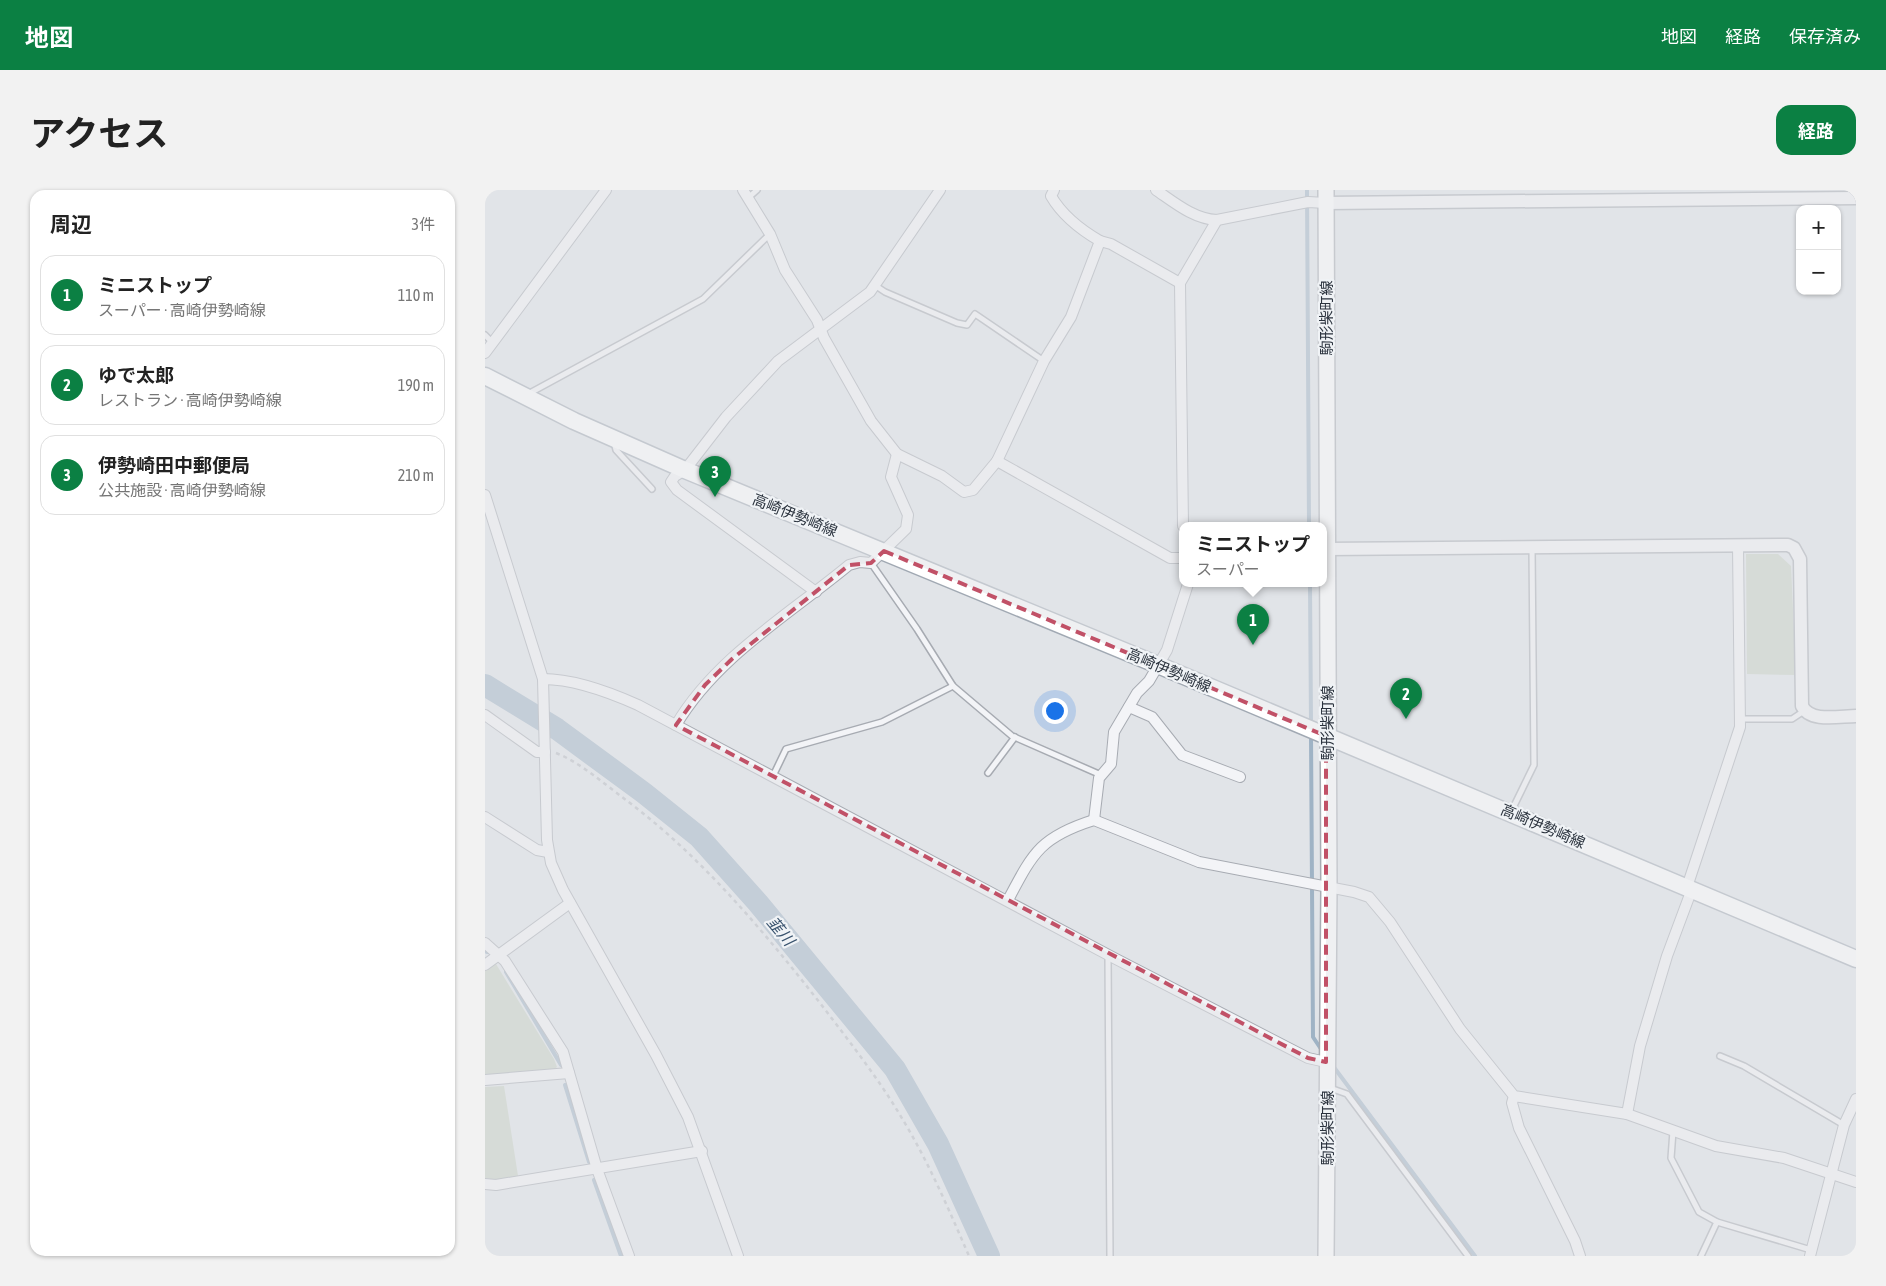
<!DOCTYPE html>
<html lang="ja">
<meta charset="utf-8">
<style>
:root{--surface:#fff;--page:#f2f2f2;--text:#222;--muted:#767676;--line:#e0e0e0;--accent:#0b8043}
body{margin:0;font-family:"Asap Condensed","Noto Sans JP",sans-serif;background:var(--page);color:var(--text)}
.controls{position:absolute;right:15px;top:15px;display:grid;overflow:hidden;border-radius:10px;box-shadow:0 1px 4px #0004}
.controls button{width:45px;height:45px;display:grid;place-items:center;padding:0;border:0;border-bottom:1px solid var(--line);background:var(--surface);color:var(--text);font:25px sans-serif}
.you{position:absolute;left:569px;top:520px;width:18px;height:18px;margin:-12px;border:4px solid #fff;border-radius:50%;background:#1a73e8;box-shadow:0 0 0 8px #1a73e833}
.badge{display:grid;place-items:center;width:32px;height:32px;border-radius:50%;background:var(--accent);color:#fff;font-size:16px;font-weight:700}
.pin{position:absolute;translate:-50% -41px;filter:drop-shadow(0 1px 2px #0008)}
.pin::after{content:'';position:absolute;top:26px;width:18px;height:15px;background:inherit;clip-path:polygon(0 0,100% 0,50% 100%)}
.popup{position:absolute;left:694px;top:332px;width:148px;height:65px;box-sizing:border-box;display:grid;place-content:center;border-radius:10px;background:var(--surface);filter:drop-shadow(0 1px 4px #0005);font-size:16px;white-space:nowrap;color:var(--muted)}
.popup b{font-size:19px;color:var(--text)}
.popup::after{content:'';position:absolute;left:50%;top:100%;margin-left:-10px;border:10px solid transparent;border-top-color:var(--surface)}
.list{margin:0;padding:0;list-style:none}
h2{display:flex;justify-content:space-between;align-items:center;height:65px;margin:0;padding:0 20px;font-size:21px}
h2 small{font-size:16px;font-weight:400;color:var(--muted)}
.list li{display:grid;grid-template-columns:32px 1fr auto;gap:15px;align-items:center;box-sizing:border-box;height:80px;margin:0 10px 10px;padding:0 10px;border:1px solid var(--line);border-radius:15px}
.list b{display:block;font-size:19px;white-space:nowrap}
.list p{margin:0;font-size:16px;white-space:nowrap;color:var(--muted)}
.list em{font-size:16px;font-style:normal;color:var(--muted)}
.map{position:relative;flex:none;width:1371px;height:1066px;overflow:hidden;border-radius:15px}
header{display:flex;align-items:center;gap:30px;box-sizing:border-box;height:70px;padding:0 25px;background:var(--accent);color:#fff}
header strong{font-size:24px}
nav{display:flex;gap:28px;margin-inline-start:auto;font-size:18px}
.intro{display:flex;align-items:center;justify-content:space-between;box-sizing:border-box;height:120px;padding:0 30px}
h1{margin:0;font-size:35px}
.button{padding:12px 22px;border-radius:15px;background:var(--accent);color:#fff;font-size:18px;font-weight:700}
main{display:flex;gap:30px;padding:0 30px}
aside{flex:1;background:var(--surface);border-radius:15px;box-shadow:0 1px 4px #0004}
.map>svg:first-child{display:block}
.green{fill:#c7d1c3}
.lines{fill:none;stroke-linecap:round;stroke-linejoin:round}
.stream{stroke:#9fb3c5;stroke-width:4}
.river{stroke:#9fb3c5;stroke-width:22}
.service-casing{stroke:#a7abb2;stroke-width:8}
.minor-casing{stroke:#a7abb2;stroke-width:12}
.tertiary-casing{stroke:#a7abb2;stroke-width:15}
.secondary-casing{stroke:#a7abb2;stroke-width:18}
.primary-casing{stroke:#a1a9b3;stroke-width:19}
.path{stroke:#b7bac0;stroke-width:2.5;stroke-dasharray:4 4;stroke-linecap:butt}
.service{stroke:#f3f4f7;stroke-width:5}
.minor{stroke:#f3f4f7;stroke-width:10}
.tertiary{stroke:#f3f4f7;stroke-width:12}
.secondary{stroke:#fff;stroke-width:15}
.primary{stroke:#fff;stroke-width:16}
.marked{fill:none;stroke:#c15167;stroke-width:4;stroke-dasharray:10 6;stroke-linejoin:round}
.labels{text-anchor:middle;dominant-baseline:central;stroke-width:4.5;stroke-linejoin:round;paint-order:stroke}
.street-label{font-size:15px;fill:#2b333e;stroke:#f0f3f6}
.water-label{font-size:16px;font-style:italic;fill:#39536e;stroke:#f0f3f6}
</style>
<header>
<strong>地図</strong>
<nav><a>地図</a><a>経路</a><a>保存済み</a></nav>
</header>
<div class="intro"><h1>アクセス</h1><a class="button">経路</a></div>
<main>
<aside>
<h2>周辺<small>3件</small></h2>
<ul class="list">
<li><span class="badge">1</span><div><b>ミニストップ</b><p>スーパー · 高崎伊勢崎線</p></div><em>110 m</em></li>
<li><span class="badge">2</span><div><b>ゆで太郎</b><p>レストラン · 高崎伊勢崎線</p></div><em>190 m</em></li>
<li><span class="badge">3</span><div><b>伊勢崎田中郵便局</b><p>公共施設 · 高崎伊勢崎線</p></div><em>210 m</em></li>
</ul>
</aside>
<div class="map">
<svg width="1371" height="1066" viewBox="0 0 1371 1066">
<rect width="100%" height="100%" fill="#e1e4e8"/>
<g class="green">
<path d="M1261,364h32l13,12 5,109 -49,-1z"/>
<path d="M11,774l58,95 3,8 -3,3 -69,5v-104z"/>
<path d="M19,896l14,90 -21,4 -12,-2v-91z"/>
</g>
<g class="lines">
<g class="stream">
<path d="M822,0l2,336"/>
<path d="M825,394l1,141"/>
<path d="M826,545l2,302 10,15"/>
<path d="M0,761l2,1"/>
<path d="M21,782l55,93"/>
<path d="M848,876l142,190"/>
<path d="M80,895l24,77"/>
<path d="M109,990l27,76"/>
</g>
<path class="river" d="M0,495l72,44 87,64 55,44 59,66 137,166 43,75 51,112"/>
<g class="service-casing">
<g id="service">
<path d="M263,8l9,-8"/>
<path d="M391,96l9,6 72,31 10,2 8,-11 69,47"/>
<path d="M0,145l7,7"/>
<path d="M43,204l175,-95 67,-65"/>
<path d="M129,252l2,8 36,39"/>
<path d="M386,373l46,66 36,57 59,50 89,39"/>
<path d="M1256,529h51l12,-8"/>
<path d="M503,583l27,-36"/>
<path d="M288,586l13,-27 96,-27 71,-36"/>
<path d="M1026,622l23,-47 -2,-217"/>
<path d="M623,766l2,300"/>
<path d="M1235,866l24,10 100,59"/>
<path d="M845,898l17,6 121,162"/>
<path d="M1188,941l-2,27 28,54 18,10 94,28"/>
<path d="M1216,1066l16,-34"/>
</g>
</g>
<g class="minor-casing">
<g id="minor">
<path d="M258,0l27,44 15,36 32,50 7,18 47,83 26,33 45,22 22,16 9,-2 24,-29 173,97h13"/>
<path d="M671,0c19,13 38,29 61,30l91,-18 18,1"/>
<path d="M615,51l11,3 69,39"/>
<path d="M0,163l121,-163"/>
<path d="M512,271l47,-100 27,-44 29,-76c-19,-11 -38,-26 -49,-45l3,-6"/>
<path d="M0,305l58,184 4,161 4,23 12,27 93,165 32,62 50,139"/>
<path d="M698,336l-3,-243 37,-63"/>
<path d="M331,402l-139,-102 -6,-8 4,-6 10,-6 41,-53 52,-56 92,-69 70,-102"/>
<path d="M58,489c32,0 66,13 95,26l478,254 192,99 18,4"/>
<path d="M644,517l23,10 30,38 58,22"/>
<path d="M0,525l52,37h8"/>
<path d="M191,535c40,-68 114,-111 173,-160l11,-3 11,1 35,-34 2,-14 -17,-38 6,-23"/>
<path d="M0,627l52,33 11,2"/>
<path d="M609,630l5,-42 12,-14 3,-32 23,-39 12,-12 18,-31 21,-66"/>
<path d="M1202,697l53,-160 -2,-182"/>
<path d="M523,710c25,-47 32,-63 86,-80l105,42 155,30 15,5 21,25 70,107 54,67 113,18 89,32 68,12 72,24"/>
<path d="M0,753l20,18 58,91 34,117 32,87"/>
<path d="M0,775l85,-62"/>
<path d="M0,890l84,-7"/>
<path d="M1029,906l-2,7 7,25 56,113 5,15"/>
<path d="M1142,924l13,-68 27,-90 25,-67"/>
<path d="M0,994l11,1 206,-34"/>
<path d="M1325,1066l34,-131 12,-26"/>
</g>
</g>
<g class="tertiary-casing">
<g id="tertiary">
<path d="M841,13l530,-5"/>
<path d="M842,359l461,-4 6,3 6,11 2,147c8,17 38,10 54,10"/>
</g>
</g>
<g class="secondary-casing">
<path id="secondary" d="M841,0l3,698 -3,368"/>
</g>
<g class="primary-casing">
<path id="primary" d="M0,186l89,45 111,49 473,195 698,294"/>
</g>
<path class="path" d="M71,563c23,9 46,29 66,44 77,57 139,131 198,206 29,38 59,76 83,117 26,43 46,90 66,136"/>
<use href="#service" class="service"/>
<use href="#minor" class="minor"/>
<use href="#tertiary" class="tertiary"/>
<use href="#secondary" class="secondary"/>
<use href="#primary" class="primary"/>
</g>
<path d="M0 0H1371V1066H0ZM399,361l442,185v326l-18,-4 -632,-333 29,-40 27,-26 117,-94 22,-2z" fill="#e1e4e8" fill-opacity=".55" fill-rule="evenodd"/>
<path class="marked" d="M399,361l442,185v326l-18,-4 -632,-333 29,-40 27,-26 117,-94 22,-2z"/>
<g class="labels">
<g class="street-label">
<text transform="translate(841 128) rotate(-90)">駒形柴町線</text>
<text transform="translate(310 325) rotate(22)">高崎伊勢崎線</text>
<text transform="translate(684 480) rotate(23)">高崎伊勢崎線</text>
<text transform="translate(842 533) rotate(-90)">駒形柴町線</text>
<text transform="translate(1058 636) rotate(23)">高崎伊勢崎線</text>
<text transform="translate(842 938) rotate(-90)">駒形柴町線</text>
</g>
<g class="water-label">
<text transform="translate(296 741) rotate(50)">韮川</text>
</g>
</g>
</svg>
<div class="controls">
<button>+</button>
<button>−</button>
</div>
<div class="you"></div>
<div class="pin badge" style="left:768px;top:455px">1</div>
<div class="popup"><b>ミニストップ</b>スーパー</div>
<div class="pin badge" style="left:921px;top:529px">2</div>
<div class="pin badge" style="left:230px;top:307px">3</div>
</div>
</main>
